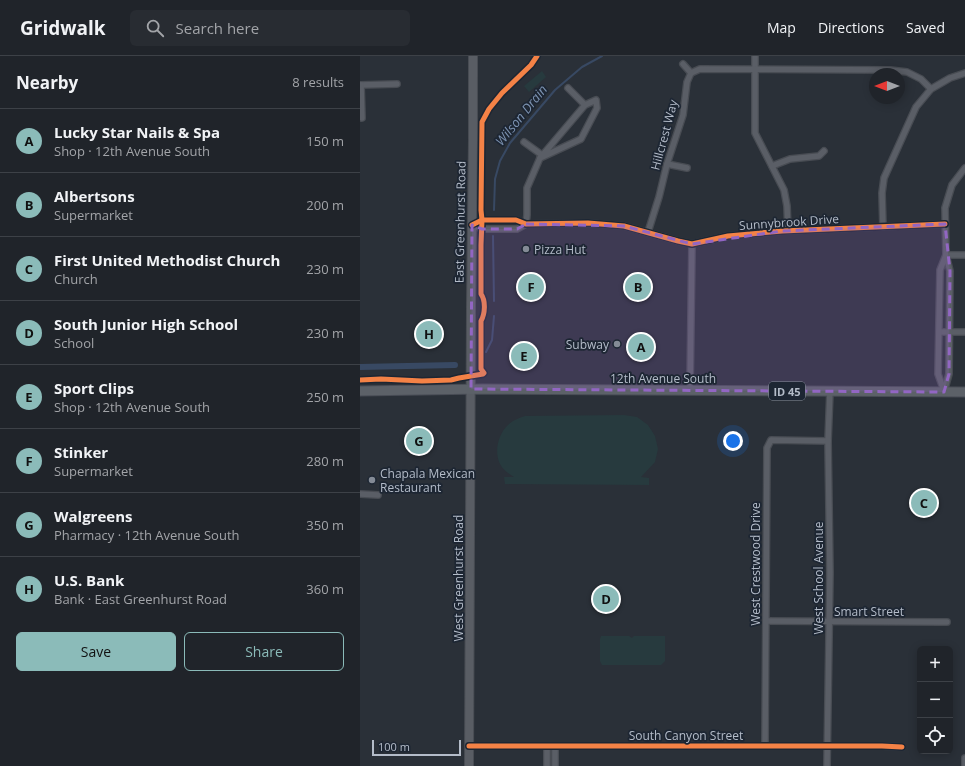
<!DOCTYPE html>
<meta charset="utf-8">
<style>
:root{--surface:#20242a;--page:#282c32;--text:#f1f3f6;--muted:#a2a4a8;--line:#3d4147;--accent:#8bbbb9}
body{margin:0;font-family:"Open Sans",sans-serif;background:var(--page);color:var(--text)}
.controls{position:absolute;right:12px;bottom:12px;display:grid;overflow:hidden;border-radius:6px;box-shadow:0 2px 10px #0003}
.controls button{width:36px;height:36px;display:grid;place-items:center;padding:0;border:0;border-bottom:1px solid var(--line);background:var(--surface);color:var(--text);font:20px sans-serif}
.compass{position:absolute;left:509px;top:12px;width:36px;height:36px;border-radius:50%;background:var(--surface);box-shadow:0 2px 10px #0003;rotate:270deg}
.scale{position:absolute;left:12px;bottom:10px;width:89px;box-sizing:border-box;padding-left:4px;border:2px solid #b4bcc9;border-top:0;font-size:11px;line-height:14px;white-space:nowrap;color:#b4bcc9;-webkit-text-stroke:3px #1d2633;paint-order:stroke}
.you{position:absolute;left:373px;top:385px;width:14px;height:14px;margin:-10px;border:3px solid #fff;border-radius:50%;background:#1a73e8;box-shadow:0 0 0 6px #1a73e833}
.badge{display:grid;place-items:center;width:26px;height:26px;border-radius:50%;background:var(--accent);color:#111;font-size:13px;font-weight:700}
.pin{position:absolute;translate:-50% -50%;border:2px solid #fff;box-shadow:0 1px 4px #0006}
.list{margin:0;padding:0;list-style:none}
h2{display:flex;justify-content:space-between;align-items:center;height:52px;margin:0;padding:0 16px;font-size:17px}
h2 small{font-size:13px;font-weight:400;color:var(--muted)}
.list li{display:grid;grid-template-columns:26px 1fr auto;gap:12px;align-items:center;box-sizing:border-box;height:64px;padding:0 16px;border-top:1px solid var(--line)}
.list b{display:block;font-size:15px;white-space:nowrap}
.list p{margin:0;font-size:13px;white-space:nowrap;color:var(--muted)}
.list em{font-size:13px;font-style:normal;color:var(--muted)}
.actions{display:flex;gap:8px;padding:12px 16px}
.actions a{flex:1;padding:9px 0;border:1px solid var(--accent);border-radius:6px;text-align:center;font-size:14px;color:var(--accent)}
.actions .main{background:var(--accent);color:#111}
.icon{flex:none;width:22px;height:22px;fill:none;stroke:currentColor;stroke-width:2;stroke-linecap:round;stroke-linejoin:round}
.map{position:relative;flex:none;width:605px;height:710px;overflow:hidden}
header{display:flex;align-items:center;gap:24px;box-sizing:border-box;height:56px;padding:0 20px;background:var(--surface);border-bottom:1px solid var(--line)}
header strong{font-size:19px}
nav{display:flex;gap:22px;margin-inline-start:auto;font-size:14px}
.search{width:280px;height:36px;background:var(--page);display:flex;align-items:center;gap:10px;box-sizing:border-box;padding:0 14px;border-radius:6px;color:var(--muted);font-size:15px}
main{display:flex}
aside{flex:1;background:var(--surface)}
.map>svg:first-child{display:block}
.green{fill:#273a3e}
.lines{fill:none;stroke-linecap:round;stroke-linejoin:round}
.stream{stroke:#384963;stroke-width:2}
.canal{stroke:#384963;stroke-width:6}
.street-casing{stroke:#484c53;stroke-width:8}
.secondary-casing{stroke:#484c53;stroke-width:10}
.primary-casing{stroke:#484c55;stroke-width:11}
.street{stroke:#5a5e66;stroke-width:5.5}
.secondary{stroke:#595d64;stroke-width:8}
.primary{stroke:#5c6168;stroke-width:9}
.cycleway-casing{stroke:#1d2633;stroke-width:8}
.cycleway{stroke:#f48246;stroke-width:5}
.marked{fill:#9266c3;fill-opacity:0.2;stroke:#9266c3;stroke-width:3;stroke-dasharray:8 5;stroke-linejoin:round}
.poi-dot{fill:#848b96;stroke:#1d2633;stroke-width:1.5}
.labels{text-anchor:middle;dominant-baseline:central;stroke-width:3.5;stroke-linejoin:round;paint-order:stroke}
.shield{fill:#1d2633;stroke:#878f9c;stroke-width:1}
.shield-label{font-size:11px;font-weight:bold;fill:#b4bcc9}
.street-label{font-size:12px;fill:#b4bcc9;stroke:#1d2633}
.poi-label{font-size:12px;fill:#b4bcc9;stroke:#1d2633;text-anchor:start}
.water-label{font-size:13px;font-style:italic;fill:#7c92b1;stroke:#1d2633}
</style>
<header>
<strong>Gridwalk</strong>
<div class="search"><svg class="icon" aria-label="search" viewBox="0 0 24 24"><circle cx="10" cy="10" r="6"/><path d="M15 15l6 6"/></svg>Search here</div>
<nav><a>Map</a><a>Directions</a><a>Saved</a></nav>
</header>
<main>
<aside>
<h2>Nearby<small>8 results</small></h2>
<ul class="list">
<li><span class="badge">A</span><div><b>Lucky Star Nails &amp; Spa</b><p>Shop · 12th Avenue South</p></div><em>150 m</em></li>
<li><span class="badge">B</span><div><b>Albertsons</b><p>Supermarket</p></div><em>200 m</em></li>
<li><span class="badge">C</span><div><b>First United Methodist Church</b><p>Church</p></div><em>230 m</em></li>
<li><span class="badge">D</span><div><b>South Junior High School</b><p>School</p></div><em>230 m</em></li>
<li><span class="badge">E</span><div><b>Sport Clips</b><p>Shop · 12th Avenue South</p></div><em>250 m</em></li>
<li><span class="badge">F</span><div><b>Stinker</b><p>Supermarket</p></div><em>280 m</em></li>
<li><span class="badge">G</span><div><b>Walgreens</b><p>Pharmacy · 12th Avenue South</p></div><em>350 m</em></li>
<li><span class="badge">H</span><div><b>U.S. Bank</b><p>Bank · East Greenhurst Road</p></div><em>360 m</em></li>
</ul>
<div class="actions"><a class="main">Save</a><a>Share</a></div>
</aside>
<div class="map">
<svg width="605" height="710" viewBox="0 0 605 710">
<rect width="100%" height="100%" fill="#2a3038"/>
<g class="green">
<path d="M182,15l4,6 -17,15 -5,-6z"/>
<path d="M264,359l13,2 11,8 7,11 3,13 -3,13 -14,15 8,1v7l-144,-1 -1,-7h10c-6,-4 -11,-7 -14,-13 -6,-12 -2,-30 8,-39 5,-5 11,-7 17,-9z"/>
<path d="M241,580h28l3,2 2,-2h31v25l-4,4h-59l-2,-4v-22z"/>
</g>
<g class="lines">
<g class="stream">
<path d="M134,154l1,-31 5,-18 10,-18 45,-53 27,-23 20,-11"/>
<path d="M133,180l1,65"/>
<path d="M126,296l6,-12 2,-24"/>
</g>
<path class="canal" d="M0,311l95,-2"/>
<g class="street-casing">
<g id="street">
<path d="M395,0v77l29,57 3,16 1,25"/>
<path d="M323,8l8,9"/>
<path d="M0,29l37,-1"/>
<path d="M1,29l1,33"/>
<path d="M208,32l17,17"/>
<path d="M164,86l18,13"/>
<path d="M307,108l20,4"/>
<path d="M412,110l18,-7 29,-3 5,-5"/>
<path d="M166,168l1,-9v-27l13,-30 45,-53 11,-5 1,8 -16,31 -41,19"/>
<path d="M112,169l10,-5h34l10,4 62,-1 36,3 54,15 14,3 36,-8 54,-5 163,-7"/>
<path d="M112,169l10,4h35l9,-5"/>
<path d="M523,171l-1,-34 2,-15 32,-71 15,-18 19,-11 15,-5"/>
<path d="M288,176l11,-35 8,-33 16,-49 4,-33 4,-9 9,-4 190,1 17,2 14,7 10,10"/>
<path d="M586,199h19"/>
<path d="M579,276h26"/>
<path d="M330,334l2,-146"/>
<path d="M584,335l-6,-17 2,-104 6,-15"/>
<path d="M584,336l5,-18 1,-103 -4,-16 -1,-47 7,-23 13,-17"/>
<path d="M0,438l18,1"/>
<path d="M406,565l174,1h7"/>
<path d="M405,689l2,-297 4,-8 57,1"/>
<path d="M109,690h413l20,1"/>
<path d="M187,690v20"/>
<path d="M195,710v-20"/>
<path d="M467,710l3,-193 -2,-132 2,-50"/>
<path d="M605,710v-8"/>
</g>
</g>
<g class="secondary-casing">
<path id="secondary" d="M109,710l2,-459 2,-168v-83"/>
</g>
<g class="primary-casing">
<path id="primary" d="M0,335l123,-2 482,3"/>
</g>
<use href="#street" class="street"/>
<use href="#secondary" class="secondary"/>
<use href="#primary" class="primary"/>
<g class="cycleway-casing">
<g id="cycleway">
<path d="M112,169l10,-5h34l10,4 62,-1 36,3 54,15 14,3 36,-8 54,-5 163,-7"/>
<path d="M0,324l21,-1 41,2 29,-1 8,-2 24,-4 1,-1 -3,-4v-48c4,-7 5,-20 0,-27v-49l1,-25 -1,-10 1,-88 7,-13 13,-16 29,-28 6,-9"/>
<path d="M109,690h413l20,1"/>
</g>
</g>
<use href="#cycleway" class="cycleway"/>
</g>
<path class="marked" d="M166,168l98,2 68,18 90,-13 163,-7 5,47 -1,103 -5,18 -473,-3 1,-164 10,4h35z"/>
<g class="poi-dot">
<circle cx="166" cy="193" r="4"/>
<circle cx="257" cy="288" r="4"/>
<circle cx="12" cy="424" r="4"/>
</g>
<g class="labels">
<rect class="shield" x="409" y="326" width="36" height="18" rx="3"/>
<g class="shield-label">
<text x="427" y="335">ID 45</text>
</g>
<g class="street-label">
<text transform="translate(304 79) rotate(-75)">Hillcrest Way</text>
<text transform="translate(100 166) rotate(-89)">East Greenhurst Road</text>
<text transform="translate(429 166) rotate(-4)">Sunnybrook Drive</text>
<text x="303" y="322">12th Avenue South</text>
<text transform="translate(395 508) rotate(-90)">West Crestwood Drive</text>
<text transform="translate(98 522) rotate(-90)">West Greenhurst Road</text>
<text transform="translate(458 522) rotate(-90)">West School Avenue</text>
<text x="509" y="555">Smart Street</text>
<text x="326" y="679">South Canyon Street</text>
</g>
<g class="poi-label">
<text x="174" y="193">Pizza Hut</text>
<text x="249" y="288" text-anchor="end">Subway</text>
<text x="20" y="417">Chapala Mexican<tspan x="20" dy="14">Restaurant</tspan></text>
</g>
<g class="water-label">
<text transform="translate(161 59) rotate(-51)">Wilson Drain</text>
</g>
</g>
</svg>
<div class="controls">
<button>+</button>
<button>−</button>
<button><svg class="icon" aria-label="locate" viewBox="0 0 24 24"><circle cx="12" cy="12" r="6"/><path d="M12 2v4M12 18v4M2 12h4M18 12h4"/></svg></button>
</div>
<svg class="compass" viewBox="-18 -18 36 36"><path d="M0-13l5 13h-10z" fill="#e53935"/><path d="M0 13l5-13h-10z" fill="#a2a4a8"/></svg>
<div class="scale">100 m</div>
<div class="you"></div>
<div class="pin badge" style="left:281px;top:291px">A</div>
<div class="pin badge" style="left:278px;top:231px">B</div>
<div class="pin badge" style="left:564px;top:447px">C</div>
<div class="pin badge" style="left:246px;top:543px">D</div>
<div class="pin badge" style="left:164px;top:300px">E</div>
<div class="pin badge" style="left:171px;top:231px">F</div>
<div class="pin badge" style="left:59px;top:385px">G</div>
<div class="pin badge" style="left:69px;top:278px">H</div>
</div>
</main>
